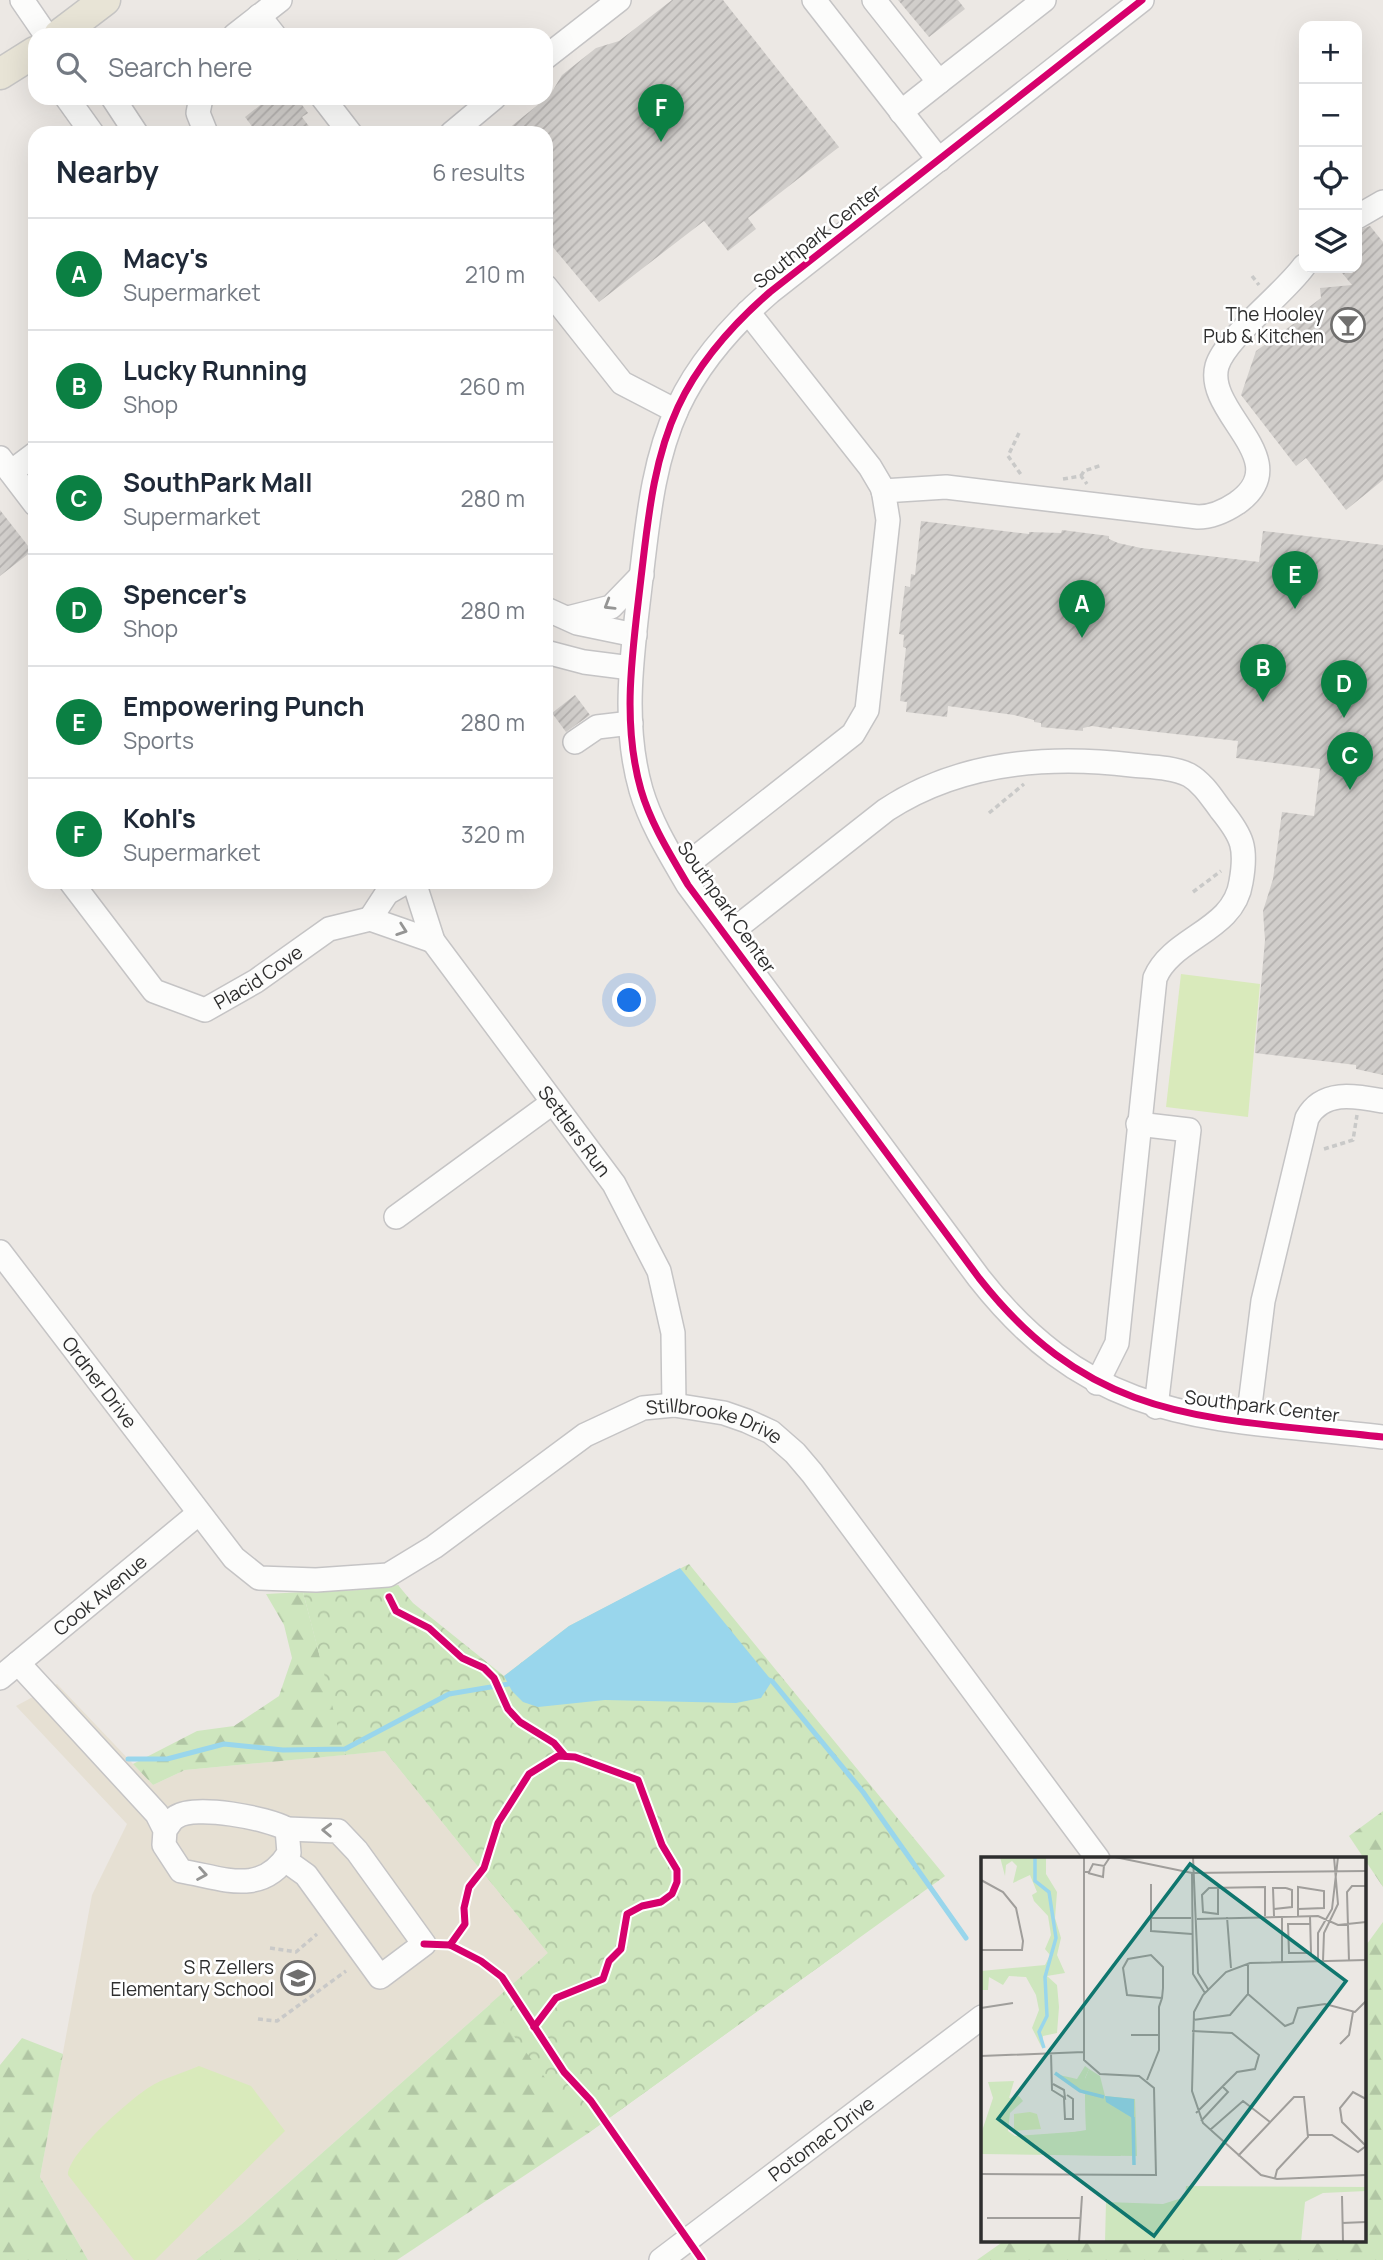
<!DOCTYPE html>
<meta charset="utf-8">
<style>
:root{--surface:#fff;--page:#f2f2f3;--text:#1f2937;--muted:#747a83;--line:#e0e1e3;--accent:#0b8043}
body{margin:0;font-family:Manrope,sans-serif;background:var(--page);color:var(--text)}
.controls{position:absolute;right:21px;top:21px;display:grid;overflow:hidden;border-radius:14px;box-shadow:0 7px 28px #0002}
.controls button{width:63px;height:63px;display:grid;place-items:center;padding:0;border:0;border-bottom:2px solid var(--line);background:var(--surface);color:var(--text);font:35px sans-serif}
.you{position:absolute;left:630px;top:1001px;width:24px;height:24px;margin:-18px;border:5px solid #fff;border-radius:50%;background:#1a73e8;box-shadow:0 0 0 10px #1a73e833}
.badge{display:grid;place-items:center;width:46px;height:46px;border-radius:50%;background:var(--accent);color:#fff;font-size:23px;font-weight:700}
.pin{position:absolute;translate:-50% -58px;filter:drop-shadow(0 2px 4px #0008)}
.pin::after{content:'';position:absolute;top:37px;width:24px;height:21px;background:inherit;clip-path:polygon(0 0,100% 0,50% 100%)}
.list{margin:0;padding:0;list-style:none}
h2{display:flex;justify-content:space-between;align-items:center;height:91px;margin:0;padding:0 28px;font-size:30px}
h2 small{font-size:23px;font-weight:400;color:var(--muted)}
.list li{display:grid;grid-template-columns:46px 1fr auto;gap:21px;align-items:center;box-sizing:border-box;height:112px;padding:0 28px;border-top:2px solid var(--line)}
.list b{display:block;font-size:26px;white-space:nowrap}
.list p{margin:0;font-size:23px;white-space:nowrap;color:var(--muted)}
.list em{font-size:23px;font-style:normal;color:var(--muted)}
.icon{flex:none;width:38px;height:38px;fill:none;stroke:currentColor;stroke-width:2;stroke-linecap:round;stroke-linejoin:round}
.map{position:relative;flex:none;width:1383px;height:2260px;overflow:hidden}
.search{position:absolute;background:var(--surface);box-shadow:0 7px 28px #0002;left:28px;top:28px;width:525px;height:77px;display:flex;align-items:center;gap:18px;box-sizing:border-box;padding:0 24px;border-radius:21px;color:var(--muted);font-size:26px}
.panel{position:absolute;background:var(--surface);box-shadow:0 7px 28px #0002;left:28px;top:126px;width:525px;height:763px;border-radius:21px}
.map>svg:first-child{display:block}
.education{fill:#e6e0d3}
.forest{fill:url(#forest-firs)}
.park{fill:url(#park-crowns)}
.pitch{fill:#d9eabb}
.water{fill:#99d6ec}
.lines{fill:none;stroke-linecap:round;stroke-linejoin:round}
.stream{stroke:#99d6ec;stroke-width:5}
.building{fill:url(#building-hatch)}
.minor-casing{stroke:#c5c4c5;stroke-width:26}
.major-casing{stroke:#c6c5c4;stroke-width:33}
.path{stroke:#c9c9c8;stroke-width:3.5;stroke-dasharray:5 3.5;stroke-linecap:butt}
.minor{stroke:#fcfcfb;stroke-width:23}
.major{stroke:#e8e4d6;stroke-width:30}
.cycleway-casing{stroke:#fff;stroke-width:11}
.cycleway{stroke:#d6006c;stroke-width:7}
.oneway{stroke:#959594}
.labels{text-anchor:middle;dominant-baseline:central;stroke-width:5;stroke-linejoin:round;paint-order:stroke}
.street-label{font-size:19px;fill:#2e2e2e;stroke:#fff}
.poi-label{font-size:19px;fill:#2e2e2e;stroke:#fff;text-anchor:end}
.inset-river{fill:none;stroke:#99d6ec;stroke-width:3.5}
.inset-road{fill:none;stroke:#a09e9b;stroke-width:2}
.view{fill:#0f766e;fill-opacity:0.15;stroke:#0f766e;stroke-width:3.5}
.inset-edge{fill:none;stroke:#2e2e2e;stroke-width:3.5}
</style>
<div class="map">
<svg width="1383" height="2260" viewBox="0 0 1383 2260">
<defs>
<pattern id="forest-firs" width="22" height="20" patternUnits="userSpaceOnUse" patternTransform="scale(1.75)"><rect width="22" height="20" fill="#cee6be"/><path d="M5 1l3.5 6h-7zM16 11l3.5 6h-7z" fill="#b1c6a4"/></pattern>
<pattern id="park-crowns" width="20" height="18" patternUnits="userSpaceOnUse" patternTransform="scale(1.75)"><rect width="20" height="18" fill="#cee6be"/><path d="M2 6a3 3 0 1 1 6 0M12 15a3 3 0 1 1 6 0" fill="none" stroke="#b1c6a4"/></pattern>
<pattern id="building-hatch" width="6" height="6" patternUnits="userSpaceOnUse" patternTransform="scale(1.75)"><rect width="6" height="6" fill="#d1cecb"/><path d="M-1 1l2-2M0 6l6-6M5 7l2-2" fill="none" stroke="#b4b1af"/></pattern>
</defs>
<rect width="100%" height="100%" fill="#ece8e4"/>
<path class="education" d="M57,1684l96,101 32,-15 200,-19 163,202 -306,271 -46,36h-108l-48,-83 52,-282 35,-71 -111,-118z"/>
<g class="forest">
<path d="M303,1592l17,65 532,286 -265,191 -190,126h-201l46,-36 306,-271 -163,-202 -40,-2 -9,-33 9,39 -160,15 -32,15 -20,-21 64,-33 37,-5 45,-30 13,-38 -8,-33 -18,-31z"/>
<path d="M1383,1811v76l-34,-51z"/>
<path d="M1383,1922v338h-406l27,-19h360v-293z"/>
<path d="M22,2038l41,16 -23,123 48,83h-88v-195z"/>
</g>
<path class="park" d="M689,1564l256,312 -358,258 -97,-130 58,-51 -163,-202 -40,4 -42,-163 56,-2 39,-5 15,18 91,73 65,-50z"/>
<g class="pitch">
<path d="M1181,974l79,10 -12,133 -82,-10z"/>
<path d="M199,2066l52,20 34,45 -130,129h-21l-66,-85c0,-22 62,-75 80,-87 15,-10 35,-15 51,-22z"/>
</g>
<g class="water">
<path d="M185,882h59l-31,6z"/>
<path d="M680,1568l92,113 -11,17 -25,5 -131,-3 -67,7 -15,-5 -11,-11 -8,-15 65,-50z"/>
</g>
<g class="lines">
<g class="stream">
<path d="M766,1679l6,2 91,111 103,146"/>
<path d="M128,1759h39l57,-15 59,6 62,-1 104,-55 65,-11"/>
</g>
</g>
<g class="building">
<path d="M672,0h51l116,147 -91,71 8,11 -28,22 -24,-30 -105,81 -53,-63v-106h-43l47,-38 12,-20 34,-27 23,-7z"/>
<path d="M898,0h60l7,9 -36,28z"/>
<path d="M269,98h28l11,15 -6,4 12,16h-57l-12,-16z"/>
<path d="M1370,226l13,16v238l-37,30 -40,-52 -10,8 -55,-71 15,-44 47,-34 -3,-3 21,-16 -1,-10 32,-3 -14,-17h19v-37z"/>
<path d="M0,510l32,41 -32,25z"/>
<path d="M921,521l108,13v-2l32,1 1,-3 47,6v3l9,4 23,5 118,14 4,-31 120,14v530l-27,-6v-4l-101,-12 10,-113 -2,-29 10,-32 9,-67 32,4 6,-47 -84,-11 2,-17 -126,-14v2l-20,-3 -9,2v3l-42,-4v-4l-7,-1v-2l-20,-5 -66,-9 -1,11 -41,-5 1,-10 -7,-1 6,-53 -3,-1 1,-12 -5,-1 6,-48 5,1 1,-13 4,1z"/>
<path d="M575,695l15,20 -24,17 -14,-19z"/>
</g>
<g class="lines">
<g class="minor-casing">
<g id="minor">
<path d="M22,0l24,35"/>
<path d="M814,0l125,160"/>
<path d="M874,0l65,82 105,-82"/>
<path d="M1142,0l-372,292c-38,33 -71,70 -92,115 -25,54 -30,113 -37,171 -8,71 -20,142 0,212 10,34 29,64 47,95l291,393c117,149 232,139 404,159"/>
<path d="M259,16l15,19"/>
<path d="M235,35l45,-35"/>
<path d="M546,57l73,-57"/>
<path d="M67,98l25,35"/>
<path d="M113,98l23,35"/>
<path d="M201,98l-3,15 8,20"/>
<path d="M323,98l27,35"/>
<path d="M901,112l38,-30"/>
<path d="M452,133l42,-35"/>
<path d="M1357,217l26,-15"/>
<path d="M546,287l76,96 54,28"/>
<path d="M0,458l35,46"/>
<path d="M11,472l24,-18"/>
<path d="M883,491l63,-4 252,30c15,0 27,-6 39,-14 61,-43 -33,-90 -20,-137 8,-28 67,-72 87,-100"/>
<path d="M546,609l31,14 58,12"/>
<path d="M568,618l43,-11 31,-32"/>
<path d="M546,652l38,10 47,6"/>
<path d="M575,742l22,-15 34,-4"/>
<path d="M680,870l173,-136 14,-24 21,-190 -5,-31 -13,-22 -122,-155"/>
<path id="s1" d="M71,882l83,109 51,19 51,-29 73,-52 41,-10 63,22"/>
<path id="s2" d="M414,882l19,59 181,243 45,87 14,62 1,72"/>
<path d="M370,919l17,-26 19,-11"/>
<path d="M726,936l160,-126c73,-48 162,-55 246,-45 18,2 40,2 57,10 14,8 23,23 32,35 22,27 26,38 20,72 -7,49 -69,55 -86,96l-38,365 -20,40"/>
<path d="M1138,1124l51,6 -33,277"/>
<path d="M396,1217l156,-114"/>
<path id="s3" d="M0,1252l234,306 25,20 57,2 72,-5 46,-28 151,-112 58,-27 31,-3 50,8 23,8 24,11 24,21 17,20 286,386"/>
<path d="M1248,1421l15,-120 44,-183c16,-29 49,-22 76,-17"/>
<path d="M18,1663l139,151 8,16 -1,15 17,26c42,7 81,26 108,-18l-2,-24c-20,-11 -92,-25 -111,-12 -4,2 -8,9 -11,13"/>
<path id="s4" d="M0,1678l199,-165"/>
<path d="M285,1860l21,15 74,102 44,-33 -67,-93 -19,-20 -51,-2"/>
<path id="s5" d="M661,2260l321,-243"/>
</g>
</g>
<g class="major-casing">
<g id="major">
<path d="M59,35l46,-35"/>
<path d="M0,74l35,-22"/>
</g>
</g>
<g class="path">
<path d="M1252,276l7,9"/>
<path d="M1019,433l-11,23 14,20"/>
<path d="M1081,476l3,-5 18,-6"/>
<path d="M1063,479l18,-3 6,8"/>
<path d="M989,813l35,-29"/>
<path d="M1193,892l28,-21"/>
<path d="M1324,1149l29,-9 4,-25"/>
<path d="M270,1948l26,4 21,-18"/>
<path d="M258,2019l19,2 69,-50"/>
</g>
<use href="#minor" class="minor"/>
<use href="#major" class="major"/>
<g class="cycleway-casing">
<g id="cycleway">
<path d="M1142,0l-372,292c-38,33 -71,70 -92,115 -25,54 -30,113 -37,171 -8,71 -20,142 0,212 10,34 29,64 47,95l291,393c117,149 232,139 404,159"/>
<path d="M389,1597l7,14 33,17 33,30 22,10 10,10 14,31 12,13 34,21 11,13"/>
<path d="M424,1944l26,1 31,16 21,16 62,95 27,29 111,159"/>
<path d="M450,1945l15,-21 -1,-16 5,-21 15,-19 14,-45 31,-49 29,-18 17,1 63,23 24,65 15,25v12l-5,12 -11,8 -19,4 -15,8 -6,35 -12,12 -6,18 -47,19 -22,29"/>
</g>
</g>
<use href="#cycleway" class="cycleway"/>
</g>
<defs><path id="oneway-chevron" d="M-2-3.5L2.5 0L-2 3.5" fill="none" stroke-width="1.6" stroke-linecap="round" stroke-linejoin="round" transform="scale(1.75)"/></defs>
<g class="oneway">
<use href="#oneway-chevron" transform="translate(609 605) rotate(149)"/>
<use href="#oneway-chevron" transform="translate(402 930) rotate(19)"/>
<use href="#oneway-chevron" transform="translate(327 1830) rotate(-178)"/>
<use href="#oneway-chevron" transform="translate(202 1874) rotate(10)"/>
</g>
<defs>
<g id="bar-ring" transform="scale(1.75)"><circle r="9.5" fill="#fff" stroke="#706f6e" stroke-width="1.5"/><path d="M-6-5H6L.8 .8V4.5H3.5V6h-7V4.5H-.8V.8Z" fill="#706f6e"/></g>
<g id="school-ring" transform="scale(1.75)"><circle r="9.5" fill="#fff" stroke="#706f6e" stroke-width="1.5"/><path d="M0-5L7-2L0 1L-7-2ZM-4 1L0 2.5L4 1V4Q0 6-4 4Z" fill="#706f6e"/></g>
</defs>
<g fill-rule="evenodd">
<use href="#bar-ring" x="1348" y="325"/>
<use href="#school-ring" x="298" y="1978"/>
</g>
<g class="labels">
<g class="street-label">
<text transform="translate(817 236) rotate(-38)">Southpark Center</text>
<text transform="translate(727 907) rotate(55)">Southpark Center</text>
<text stroke="none"><textPath href="#s1" startOffset="254">Placid Cove</textPath></text>
<text stroke="none"><textPath href="#s2" startOffset="299">Settlers Run</textPath></text>
<text stroke="none"><textPath href="#s3" startOffset="164">Ordner Drive</textPath></text>
<text transform="translate(1262 1406) rotate(7)">Southpark Center</text>
<text stroke="none"><textPath href="#s3" startOffset="926">Stillbrooke Drive</textPath></text>
<text stroke="none"><textPath href="#s4" startOffset="130">Cook Avenue</textPath></text>
<text stroke="none"><textPath href="#s5" startOffset="201">Potomac Drive</textPath></text>
</g>
<g class="poi-label">
<text x="1324" y="314">The Hooley<tspan x="1324" dy="22">Pub &amp; Kitchen</tspan></text>
<text x="274" y="1967">S R Zellers<tspan x="274" dy="22">Elementary School</tspan></text>
</g>
</g>
<g transform="translate(981 1857)">
<rect width="385" height="385" fill="#ece8e4"/>
<path d="M19,0h46v17l11,18 -2,26 6,20 -4,17 8,18 -18,3 10,9 2,22 -2,26 -14,3 -1,12 -10,-20 7,-18 -3,-15 -10,-18 -17,-1 -6,9 -14,-8 -1,13h-7v-19l64,-6 5,-10 -5,-6 6,-14 -3,-19 -14,-15 -2,-6 5,-3 -7,-17 -17,8 4,-17 -5,-5 -6,4 -1,11zM104,209l4,3 -4,9 36,78 -140,-2v-20l12,-36 -5,-16 26,-1 -5,17 10,-2 4,5 -13,12 -2,18 7,5 71,-5 -1,-37 -30,-20 22,5zM205,329l180,1v4l-43,2 -18,9 -4,40h-196l1,-40 57,2 22,-7z" fill="#cee6be"/>
<path d="M108,212l11,7 5,20 30,3 2,57 -62,-1v-23l11,-2 -1,-36 -5,-3z" fill="#cee6be"/>
<path d="M49,255l7,2 4,15 -27,2v-17z" fill="#d9eabb"/>
<path d="M124,239l29,3v20l-28,-17z" fill="#99d6ec"/>
<path class="inset-river" d="M54,0v24l14,11 7,46 -11,39 2,39 -8,16 5,16M74,216l25,18 24,6M152,260l1,48"/>
<path class="inset-road" d="M134,0l77,16 174,-2M212,0l5,116 10,16M318,0h32M102,15h6l4,-8 11,2 6,-9M107,16l15,4 1,-12M211,17l1,100 12,19M0,23l22,12 13,16 7,33 -1,9h-41M170,27v47l41,3M237,31v27M293,52l18,-2v-17l-6,-2M317,52l26,-1v-17l-26,-4v29M237,57l-15,-2 -1,-17 7,-7 56,-1v29M293,59l-1,-28h13M329,59l1,37h-22l-1,-29h22M246,60l4,51M301,60v45M170,61h40M216,62l121,-3 20,9 28,-3M385,103l-116,3 -24,9 -23,23 -9,17 -2,79 11,32 58,52 16,4 89,-4M337,104v-28l14,-24 6,-52M342,104l1,-28 14,-29 -4,-47M368,104l-2,-69 5,-6h14M267,137l37,32 8,-3 5,-15 27,-4 30,8 11,-11M0,151l32,-5M212,163l37,-5 18,-21v-31M211,174l40,2 27,22 -4,14 -18,3 -41,41M150,178h28M359,187l9,-9 4,-23M70,196l1,37 13,8 -1,-8 -11,-6M0,199l103,-4M166,223l12,-30v-43l3,-9 1,-10v-21l-12,-12 -23,4 -5,9 4,27 35,3M83,241l1,21h8v-20l-6,-4M385,242l-13,-7 -13,16 2,14 24,24M220,264l27,-29 -5,-5M229,273l33,-29 27,21M327,278h24l26,17 8,-6M257,299l56,-59h10l4,40 -31,33 -2,8M0,317l175,1 -2,-87 -15,-12 -39,-2 -16,-14v-203M361,339l1,46M6,361h94M361,366l24,-1M98,385l3,-46"/>
<path class="view" d="M209,7l156,117 -192,255 -156,-117z"/>
<rect width="385" height="385" class="inset-edge"/>
</g>
</svg>
<div class="controls">
<button>+</button>
<button>−</button>
<button><svg class="icon" aria-label="locate" viewBox="0 0 24 24"><circle cx="12" cy="12" r="6"/><path d="M12 2v4M12 18v4M2 12h4M18 12h4"/></svg></button>
<button><svg class="icon" aria-label="layers" viewBox="0 0 24 24"><path d="M12 4l9 5-9 5-9-5zM3 14l9 5 9-5"/></svg></button>
</div>
<div class="you"></div>
<div class="pin badge" style="left:1082px;top:638px">A</div>
<div class="pin badge" style="left:1263px;top:702px">B</div>
<div class="pin badge" style="left:1350px;top:790px">C</div>
<div class="pin badge" style="left:1344px;top:718px">D</div>
<div class="pin badge" style="left:1295px;top:609px">E</div>
<div class="pin badge" style="left:661px;top:142px">F</div>
<div class="search"><svg class="icon" aria-label="search" viewBox="0 0 24 24"><circle cx="10" cy="10" r="6"/><path d="M15 15l6 6"/></svg>Search here</div>
<section class="panel">
<h2>Nearby<small>6 results</small></h2>
<ul class="list">
<li><span class="badge">A</span><div><b>Macy's</b><p>Supermarket</p></div><em>210 m</em></li>
<li><span class="badge">B</span><div><b>Lucky Running</b><p>Shop</p></div><em>260 m</em></li>
<li><span class="badge">C</span><div><b>SouthPark Mall</b><p>Supermarket</p></div><em>280 m</em></li>
<li><span class="badge">D</span><div><b>Spencer's</b><p>Shop</p></div><em>280 m</em></li>
<li><span class="badge">E</span><div><b>Empowering Punch</b><p>Sports</p></div><em>280 m</em></li>
<li><span class="badge">F</span><div><b>Kohl's</b><p>Supermarket</p></div><em>320 m</em></li>
</ul>
</section>
</div>
